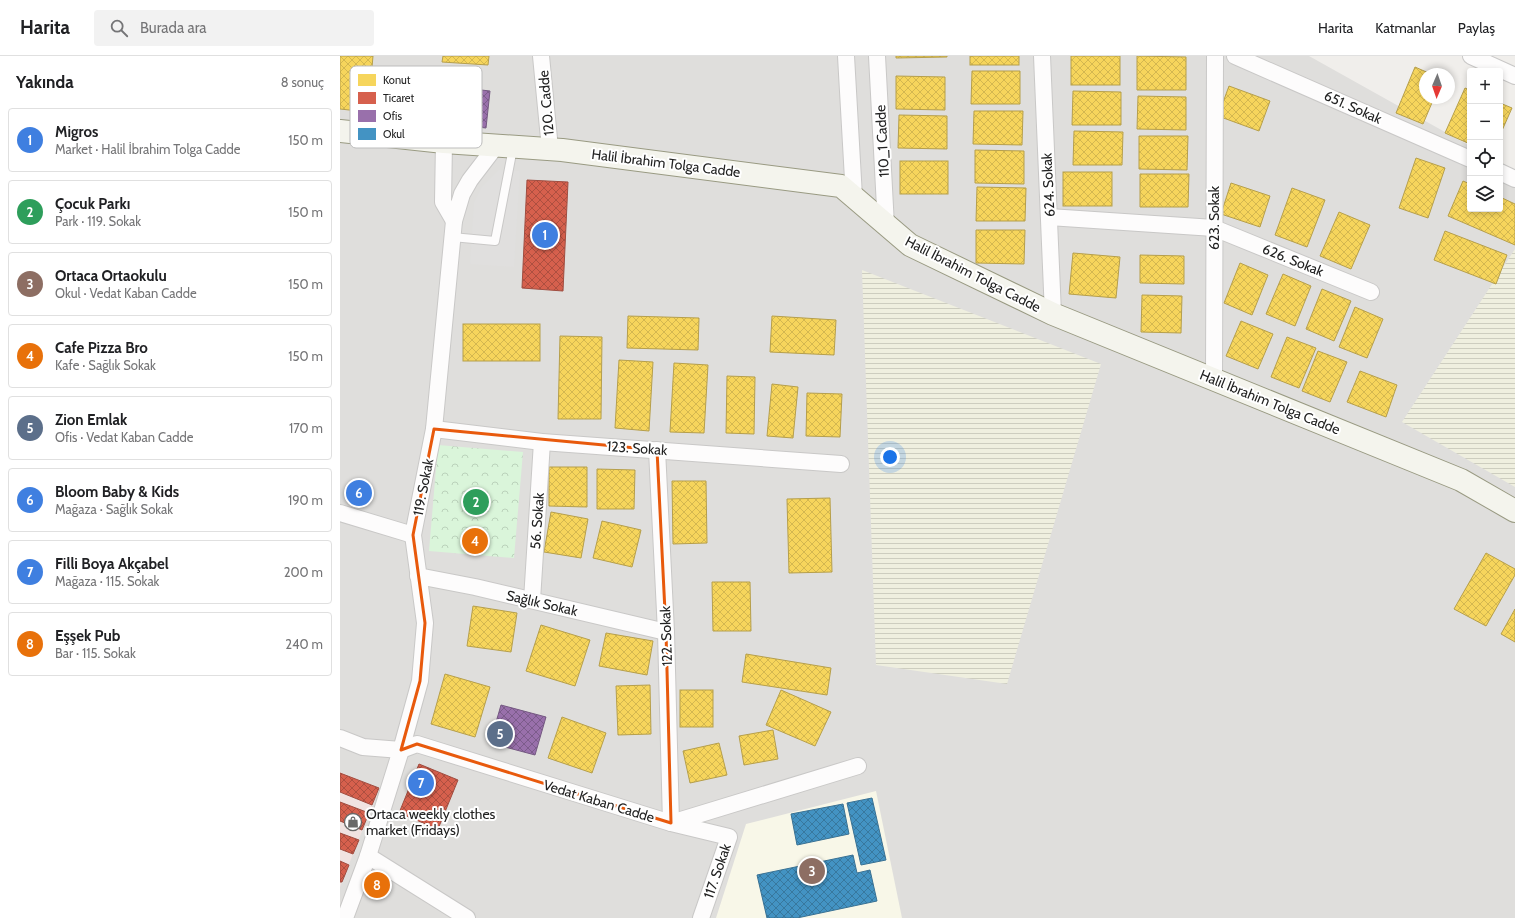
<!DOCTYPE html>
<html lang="tr">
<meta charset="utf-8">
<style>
:root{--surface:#fff;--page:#f2f2f2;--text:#202124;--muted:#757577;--line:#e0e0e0;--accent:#6a6968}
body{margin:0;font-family:Cabin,sans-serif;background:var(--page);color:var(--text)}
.controls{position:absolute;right:12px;top:12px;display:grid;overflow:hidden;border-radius:4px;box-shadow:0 2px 6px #0003}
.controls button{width:36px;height:36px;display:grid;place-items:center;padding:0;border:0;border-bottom:1px solid var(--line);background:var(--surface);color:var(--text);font:20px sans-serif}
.compass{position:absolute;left:1079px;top:12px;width:36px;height:36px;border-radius:50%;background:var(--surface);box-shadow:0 2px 6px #0003;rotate:182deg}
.you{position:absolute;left:550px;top:401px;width:14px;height:14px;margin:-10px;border:3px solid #fff;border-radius:50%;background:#1a73e8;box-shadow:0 0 0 6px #1a73e833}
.badge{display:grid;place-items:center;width:26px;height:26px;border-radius:50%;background:var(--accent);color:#fff;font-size:13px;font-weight:700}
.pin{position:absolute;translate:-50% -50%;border:2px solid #fff;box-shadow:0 1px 4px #0006}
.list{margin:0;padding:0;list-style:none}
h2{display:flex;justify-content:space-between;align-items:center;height:52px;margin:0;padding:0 16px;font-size:17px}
h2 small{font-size:13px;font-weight:400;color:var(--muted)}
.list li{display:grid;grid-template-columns:26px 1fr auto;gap:12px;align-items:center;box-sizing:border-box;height:64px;margin:0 8px 8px;padding:0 8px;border:1px solid var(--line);border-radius:4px}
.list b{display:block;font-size:15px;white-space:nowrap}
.list p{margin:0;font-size:13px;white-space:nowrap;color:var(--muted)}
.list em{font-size:13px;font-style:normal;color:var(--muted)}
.icon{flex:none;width:22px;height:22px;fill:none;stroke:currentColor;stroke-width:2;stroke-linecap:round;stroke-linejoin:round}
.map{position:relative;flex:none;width:1175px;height:862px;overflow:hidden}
header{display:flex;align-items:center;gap:24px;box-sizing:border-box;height:56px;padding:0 20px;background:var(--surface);border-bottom:1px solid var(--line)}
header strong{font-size:19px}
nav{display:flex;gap:22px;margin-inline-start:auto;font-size:14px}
.search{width:280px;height:36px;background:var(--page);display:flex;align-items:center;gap:10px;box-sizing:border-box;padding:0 14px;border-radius:4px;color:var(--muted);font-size:15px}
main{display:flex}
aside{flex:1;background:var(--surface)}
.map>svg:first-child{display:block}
.residential{fill:#dfdedc}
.commercial{fill:#f1e3e1}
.education{fill:#f8f7e8}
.farmland{fill:url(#farmland-rules)}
.park{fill:url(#park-crowns)}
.parking{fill:#e0dfde}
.homes{fill:url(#homes-cross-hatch);stroke:#b69f4b}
.shops{fill:url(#shops-cross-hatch);stroke:#a04d40}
.offices{fill:url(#offices-cross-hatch);stroke:#755982}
.schools{fill:url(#schools-cross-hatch);stroke:#397193}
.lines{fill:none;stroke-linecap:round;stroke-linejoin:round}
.lane-casing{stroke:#c9c8c7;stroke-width:10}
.street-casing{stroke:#c9c8c7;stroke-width:18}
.secondary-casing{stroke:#999a82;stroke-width:24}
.lane{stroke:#fdfcfc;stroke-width:8}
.street{stroke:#fdfcfc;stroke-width:16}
.secondary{stroke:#f4f4ed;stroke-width:22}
.marked{fill:none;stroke:#e8590c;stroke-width:3;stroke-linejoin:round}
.labels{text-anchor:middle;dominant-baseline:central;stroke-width:4;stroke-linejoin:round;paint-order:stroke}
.street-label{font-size:14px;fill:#222;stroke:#fff}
.poi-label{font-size:14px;fill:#222;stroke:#fff;text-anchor:start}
.key{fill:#fff;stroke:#bdbdbd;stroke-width:1}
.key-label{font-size:11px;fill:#222}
</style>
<header>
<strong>Harita</strong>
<div class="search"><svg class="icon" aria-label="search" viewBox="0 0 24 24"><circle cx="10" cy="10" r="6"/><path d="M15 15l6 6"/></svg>Burada ara</div>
<nav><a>Harita</a><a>Katmanlar</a><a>Paylaş</a></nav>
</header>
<main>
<aside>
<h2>Yakında<small>8 sonuç</small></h2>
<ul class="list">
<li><span class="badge" style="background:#3f7fe0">1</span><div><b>Migros</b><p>Market · Halil İbrahim Tolga Cadde</p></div><em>150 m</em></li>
<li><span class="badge" style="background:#2e9e5b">2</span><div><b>Çocuk Parkı</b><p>Park · 119. Sokak</p></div><em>150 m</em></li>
<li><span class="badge" style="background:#8d6e63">3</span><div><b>Ortaca Ortaokulu</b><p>Okul · Vedat Kaban Cadde</p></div><em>150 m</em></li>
<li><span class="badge" style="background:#e8710a">4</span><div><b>Cafe Pizza Bro</b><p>Kafe · Sağlık Sokak</p></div><em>150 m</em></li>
<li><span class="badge" style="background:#5c6f8a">5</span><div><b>Zion Emlak</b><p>Ofis · Vedat Kaban Cadde</p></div><em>170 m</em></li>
<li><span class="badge" style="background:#3f7fe0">6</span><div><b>Bloom Baby &amp; Kids</b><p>Mağaza · Sağlık Sokak</p></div><em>190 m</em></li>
<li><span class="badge" style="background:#3f7fe0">7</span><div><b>Filli Boya Akçabel</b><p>Mağaza · 115. Sokak</p></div><em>200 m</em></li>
<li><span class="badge" style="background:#e8710a">8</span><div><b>Eşşek Pub</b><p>Bar · 115. Sokak</p></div><em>240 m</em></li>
</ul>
</aside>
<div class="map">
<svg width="1175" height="862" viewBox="0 0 1175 862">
<defs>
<pattern id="farmland-rules" width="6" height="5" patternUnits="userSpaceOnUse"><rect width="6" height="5" fill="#efefdf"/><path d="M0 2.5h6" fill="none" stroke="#cdcdbf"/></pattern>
<pattern id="park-crowns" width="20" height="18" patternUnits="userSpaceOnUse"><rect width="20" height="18" fill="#daf5da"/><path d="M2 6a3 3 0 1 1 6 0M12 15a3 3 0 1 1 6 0" fill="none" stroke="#bbd2bb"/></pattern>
<pattern id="homes-cross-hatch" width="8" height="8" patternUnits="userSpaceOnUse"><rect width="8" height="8" fill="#f6d55c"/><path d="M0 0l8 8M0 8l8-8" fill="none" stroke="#d3b750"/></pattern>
<pattern id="shops-cross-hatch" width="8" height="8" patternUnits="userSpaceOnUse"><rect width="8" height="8" fill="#d6604d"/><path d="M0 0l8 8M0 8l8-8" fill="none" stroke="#ad4f40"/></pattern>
<pattern id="offices-cross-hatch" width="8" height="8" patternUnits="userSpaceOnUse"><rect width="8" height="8" fill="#9970ab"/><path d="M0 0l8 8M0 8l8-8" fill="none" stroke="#7c5c8b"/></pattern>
<pattern id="schools-cross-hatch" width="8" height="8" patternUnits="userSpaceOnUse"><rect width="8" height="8" fill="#4393c3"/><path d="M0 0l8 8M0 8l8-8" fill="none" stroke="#38789e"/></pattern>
</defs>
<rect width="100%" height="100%" fill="#f0eeeb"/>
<path class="residential" d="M0,0h969l161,90v63h30v-47l15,9v747h-1175z"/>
<path class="commercial" d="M0,716l39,16 -39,99z"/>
<path class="education" d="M536,735l26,127h-186l30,-94z"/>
<g class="farmland">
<path d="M1175,193v238l-113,-65z"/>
<path d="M522,214l239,94 -94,320 -131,-19z"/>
</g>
<path class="park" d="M98,389l85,7 -9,106 -85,-7z"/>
<path class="parking" d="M159,114l21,1 -6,96 -44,-3 4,-61 8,-16z"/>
<g class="homes">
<path d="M0,0h33l-5,56 -28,-3z"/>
<path d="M103,0h46l-1,9 -46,-3z"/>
<path d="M556,0h51v1l-51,1z"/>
<rect x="630" y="0" width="49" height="9"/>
<rect x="731" y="0" width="49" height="29"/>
<path d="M797,0l49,1v33h-49z"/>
<path d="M1075,11l16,7h-6v24h9l-11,26 -27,-11z"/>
<path d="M632,15h48v33h-49z"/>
<path d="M556,20l49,1v33l-49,-1z"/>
<path d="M889,30l41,15 -11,30 -41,-15z"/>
<path d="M1125,32l5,2v54l-25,-11z"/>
<path d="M733,35l48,1v33h-49z"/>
<path d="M798,40l48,1v33l-49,-1z"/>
<path d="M1160,47l12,5 -12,27z"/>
<path d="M634,55h49l-1,34 -49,-1z"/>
<path d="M559,59l48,1v33l-49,-1z"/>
<path d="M734,75l49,1 -1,33h-49z"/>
<path d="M799,80h49l-1,34 -48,-1z"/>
<path d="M635,94l49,1v33l-49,-1z"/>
<path d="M1076,102l29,10 -17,50 -29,-10z"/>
<rect x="560" y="105" width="48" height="33"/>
<rect x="723" y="116" width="49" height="34"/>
<path d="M800,118h49l-1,33h-48z"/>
<path d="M1123,125l7,3v25h30v-12l15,7v41l-67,-29z"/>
<path d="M891,127l39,13 -10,31 -39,-13z"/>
<path d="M637,131l49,1 -1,33h-49z"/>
<path d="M952,132l33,12 -18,47 -32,-12z"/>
<path d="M999,156l31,13 -19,44 -31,-13z"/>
<path d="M636,174h49l-1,34 -48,-1z"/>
<path d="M1105,175l62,24 -11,29 -62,-24z"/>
<path d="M733,197l47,4 -4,41 -47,-4z"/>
<path d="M800,199l44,1v28l-44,-1z"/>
<path d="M900,207l28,12 -16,40 -28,-12z"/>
<path d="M943,218l28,12 -16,40 -29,-12z"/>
<path d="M982,233l29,12 -17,40 -28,-12z"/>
<path d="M802,239l40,1 -1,37 -40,-1z"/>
<path d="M1015,251l28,12 -16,39 -28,-11z"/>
<path d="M288,260l71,2 -1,32 -71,-2z"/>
<path d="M432,260l64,4 -2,35 -64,-3z"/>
<path d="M901,265l32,13 -15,35 -32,-13z"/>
<rect x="123" y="268" width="77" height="37"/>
<path d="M220,280l42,1 -1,82h-43z"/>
<path d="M947,281l29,11 -17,40 -28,-11z"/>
<path d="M978,295l29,11 -17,40 -28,-11z"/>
<path d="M279,304l34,2 -4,69 -34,-3z"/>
<path d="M334,307l34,2 -4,68 -34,-1z"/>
<path d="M1020,315l37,14 -11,32 -39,-15z"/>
<path d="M387,320l28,1 -1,57 -28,-1z"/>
<path d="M432,328l26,3 -5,51 -26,-2z"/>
<path d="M467,337l35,1 -2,43 -34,-1z"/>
<path d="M209,411h38v40l-38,-1z"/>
<path d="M257,413l38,1 -1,39h-37z"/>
<path d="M332,425h34l1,62 -34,1z"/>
<path d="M490,442l2,74 -43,1 -2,-74z"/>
<path d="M211,456l37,7 -7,39 -37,-6z"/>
<path d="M262,465l39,9 -9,37 -39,-9z"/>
<path d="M1146,497l29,16v6l-29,51 -32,-17z"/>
<path d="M372,526h38l1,49h-38z"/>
<path d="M133,550l44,7 -6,39 -44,-6z"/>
<path d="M1175,553v33l-14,-8z"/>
<path d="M201,569l49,15 -15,46 -49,-15z"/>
<path d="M266,577l47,8 -6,34 -48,-9z"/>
<path d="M406,598l85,14 -4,27 -85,-13z"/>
<path d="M105,618l45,13 -15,50 -44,-13z"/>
<path d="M310,629l1,49 -33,1 -2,-49z"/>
<rect x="340" y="634" width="33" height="37"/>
<path d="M441,634l50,22 -16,34 -49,-21z"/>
<path d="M222,661l44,16 -14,40 -44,-15z"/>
<path d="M433,674l5,29 -34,6 -5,-29z"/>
<path d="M379,687l8,32 -37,8 -7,-32z"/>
</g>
<g class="shops">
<path d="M187,124l41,2 -5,109 -41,-3z"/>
<path d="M79,708l39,16 -20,49 -39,-16z"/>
<path d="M0,717l39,15 -7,17 -32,-13z"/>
<path d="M0,746l29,11 -7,17 -22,-9z"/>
<path d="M0,777l19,7 -6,14 -13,-5z"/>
<path d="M0,805l9,4 -7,17h-2z"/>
</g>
<g class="offices">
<path d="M80,27l70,8 -4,37 -70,-8z"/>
<path d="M161,649l45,12 -11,38 -45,-12z"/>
</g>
<g class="schools">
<path d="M532,742l14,62 -25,5 -14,-62z"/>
<path d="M503,748l6,30 -52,11 -6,-31z"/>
<path d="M513,799l4,18 13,-3 7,31 -80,17h-30l-10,-43z"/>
</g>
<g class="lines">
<g class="lane-casing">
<path id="lane" d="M112,181l43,4 18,-93"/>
</g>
<g class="street-casing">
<g id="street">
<path d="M201,0l9,93"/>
<path d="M506,0l8,141"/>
<path d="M537,0l9,170"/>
<path d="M702,0l11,258"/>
<path d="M895,0l235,103"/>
<path d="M1131,0l44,20"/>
<path d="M104,86l-1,60 11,19"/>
<path d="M1160,116l15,7"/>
<path d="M709,161l165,11 157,64"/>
<path d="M874,324l1,-324"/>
<path d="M94,373l108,13 299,22"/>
<path d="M317,394l9,182 5,191 58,14 -28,81"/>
<path d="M0,457l73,22"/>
<path d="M78,520l57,11 191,45"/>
<path d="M192,544l10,-158"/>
<path d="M0,682l23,9 38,3 16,-6 254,79 187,-57"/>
<path d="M28,800l99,62"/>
<path d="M5,862l23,-62 33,-106 19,-69 5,-58 -12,-88 21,-106 20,-208 8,-27 8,-14 26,-34"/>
</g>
</g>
<g class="secondary-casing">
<path id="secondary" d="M0,75l104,11 118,8 279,36 69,59 143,69 408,166 54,31"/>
</g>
<use href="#lane" class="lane"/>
<use href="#street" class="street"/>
<use href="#secondary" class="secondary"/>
</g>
<path class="marked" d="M94,373l223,21 9,182 5,191 -254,-79 -16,6 19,-69 5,-58 -12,-88z"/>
<defs>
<g id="shop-ring" transform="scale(0.9)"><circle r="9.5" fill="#fff" stroke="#6a6968" stroke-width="1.5"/><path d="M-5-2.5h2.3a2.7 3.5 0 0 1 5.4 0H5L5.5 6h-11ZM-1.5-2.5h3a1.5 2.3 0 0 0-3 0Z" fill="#6a6968"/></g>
</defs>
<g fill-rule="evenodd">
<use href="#shop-ring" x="13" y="766"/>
</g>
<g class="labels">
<g class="street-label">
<text transform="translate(206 47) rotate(-95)">120. Cadde</text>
<text transform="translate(1013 51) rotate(24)">651. Sokak</text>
<text transform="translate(542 85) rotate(-93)">110_1 Cadde</text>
<text transform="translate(326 107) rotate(7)">Halil İbrahim Tolga Cadde</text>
<text transform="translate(708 129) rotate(-93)">624. Sokak</text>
<text transform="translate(874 162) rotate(-90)">623. Sokak</text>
<text transform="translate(953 204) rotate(22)">626. Sokak</text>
<text transform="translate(633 218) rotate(27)">Halil İbrahim Tolga Cadde</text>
<text transform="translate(930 346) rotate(22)">Halil İbrahim Tolga Cadde</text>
<text transform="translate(297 392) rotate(4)">123. Sokak</text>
<text transform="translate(83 431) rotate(-79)">119. Sokak</text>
<text transform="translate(197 465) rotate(-86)">56. Sokak</text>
<text transform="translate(202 547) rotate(13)">Sağlık Sokak</text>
<text transform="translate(326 580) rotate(-92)">122. Sokak</text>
<text transform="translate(259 745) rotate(17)">Vedat Kaban Cadde</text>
<text transform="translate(377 815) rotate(-71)">117. Sokak</text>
</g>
<g class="poi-label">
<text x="26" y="758">Ortaca weekly clothes<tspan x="26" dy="16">market (Fridays)</tspan></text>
</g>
</g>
<rect x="10" y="10" width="132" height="82" rx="6" class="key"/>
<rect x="18" y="18" width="18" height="12" fill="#f6d55c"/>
<rect x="18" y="36" width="18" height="12" fill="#d6604d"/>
<rect x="18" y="54" width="18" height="12" fill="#9970ab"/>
<rect x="18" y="72" width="18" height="12" fill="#4393c3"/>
<g class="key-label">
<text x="43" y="28">Konut</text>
<text x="43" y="46">Ticaret</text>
<text x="43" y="64">Ofis</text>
<text x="43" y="82">Okul</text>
</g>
</svg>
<div class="controls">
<button>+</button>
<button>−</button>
<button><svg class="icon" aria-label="locate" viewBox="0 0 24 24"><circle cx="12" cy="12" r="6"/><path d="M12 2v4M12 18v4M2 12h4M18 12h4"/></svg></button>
<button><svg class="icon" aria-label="layers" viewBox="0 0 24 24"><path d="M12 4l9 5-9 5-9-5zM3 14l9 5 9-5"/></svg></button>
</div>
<svg class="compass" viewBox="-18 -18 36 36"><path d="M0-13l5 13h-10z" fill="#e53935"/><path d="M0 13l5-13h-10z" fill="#757577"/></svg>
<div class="you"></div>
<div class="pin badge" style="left:205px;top:179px;background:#3f7fe0">1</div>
<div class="pin badge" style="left:136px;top:446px;background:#2e9e5b">2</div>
<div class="pin badge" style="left:472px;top:815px;background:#8d6e63">3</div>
<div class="pin badge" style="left:135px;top:485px;background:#e8710a">4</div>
<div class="pin badge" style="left:160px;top:678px;background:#5c6f8a">5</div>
<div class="pin badge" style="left:19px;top:437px;background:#3f7fe0">6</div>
<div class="pin badge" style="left:81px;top:727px;background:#3f7fe0">7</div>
<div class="pin badge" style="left:37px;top:829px;background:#e8710a">8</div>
</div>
</main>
